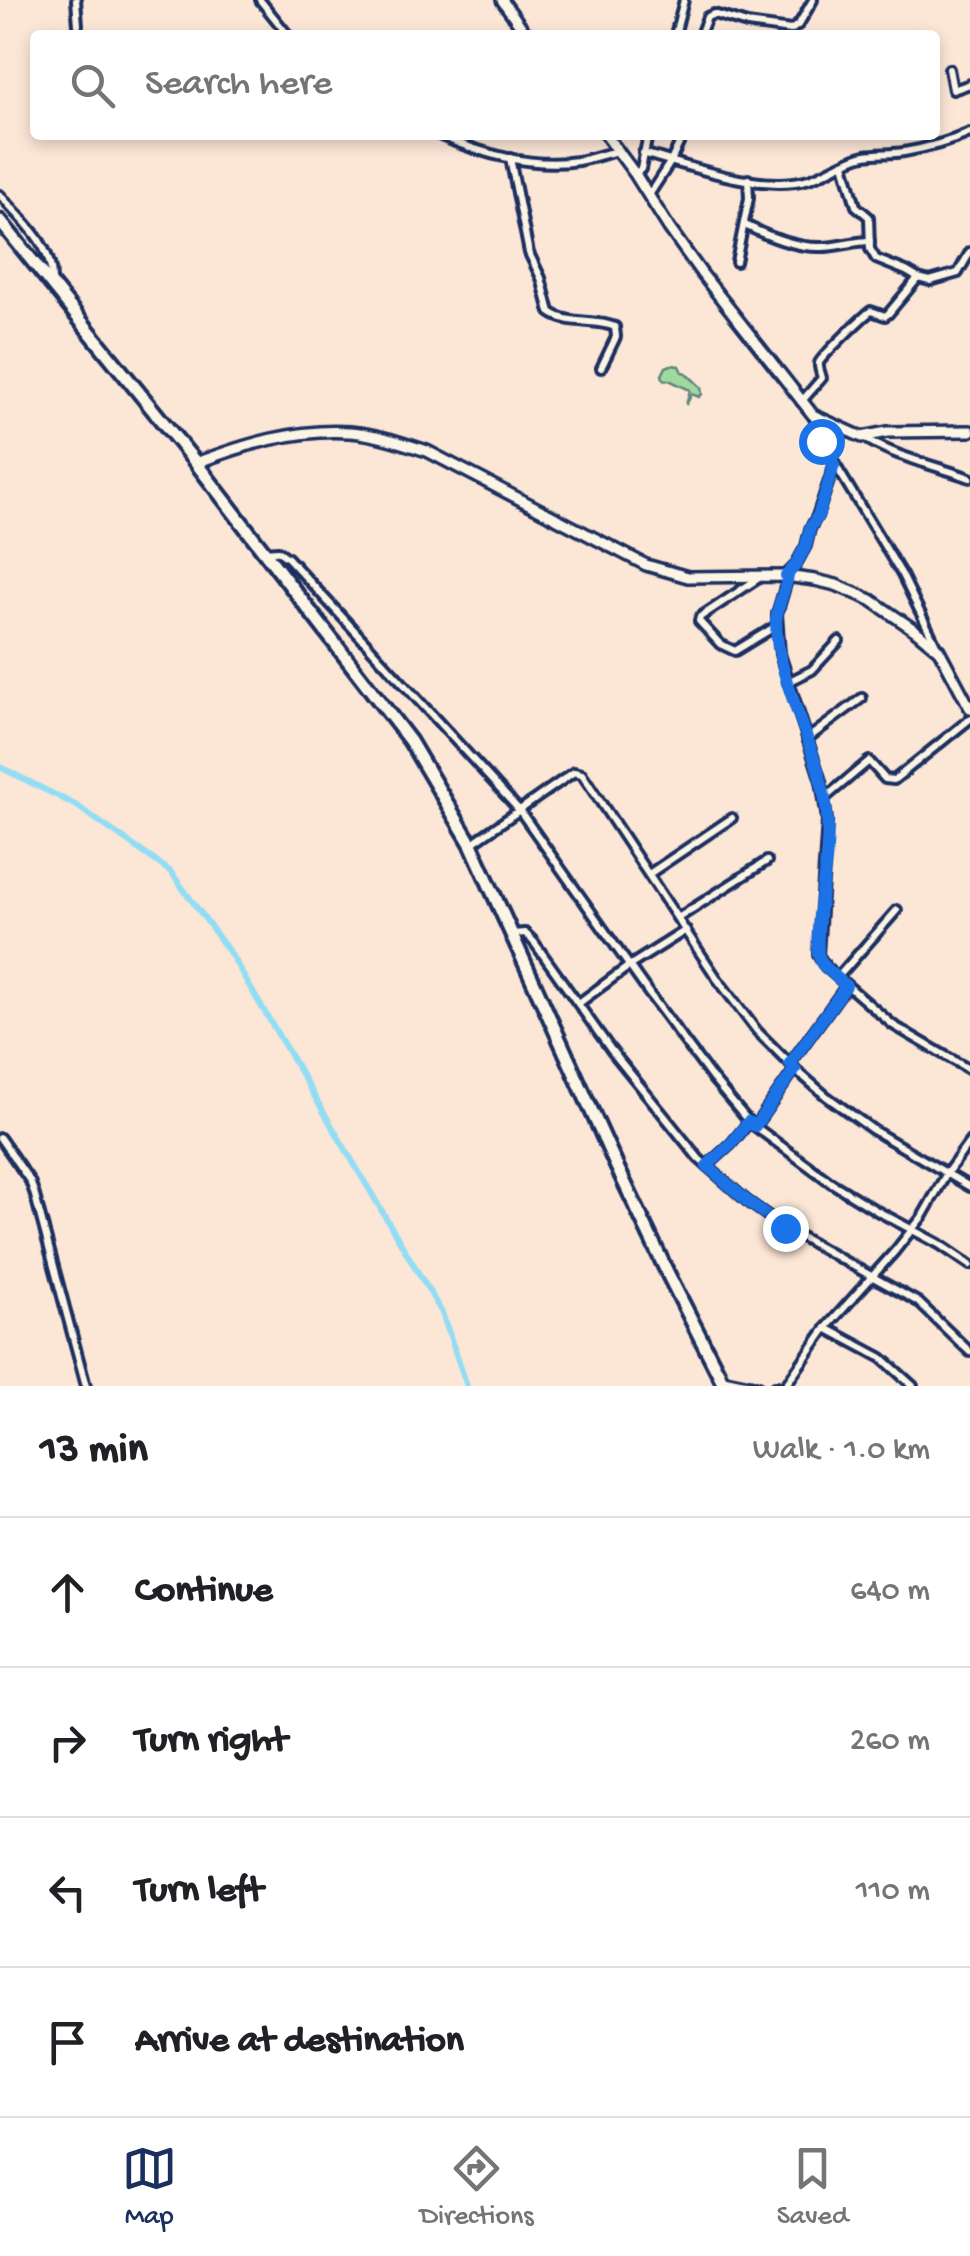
<!DOCTYPE html>
<meta charset="utf-8">
<style>
:root{--surface:#fff;--page:#f2f2f2;--text:#202124;--muted:#757577;--line:#e0e0e0;--accent:#1b2f5e}
body{margin:0;font-family:"Gochi Hand",sans-serif;background:var(--page);color:var(--text)}
.stop{position:absolute;width:30px;height:30px;margin:-22px;border:8px solid #1a73e8;border-radius:50%;background:#fff}
.stop.end{background:#1a73e8;border-color:#fff;box-shadow:0 2px 10px #0008}
.list{margin:0;padding:0;list-style:none}
h2{display:flex;justify-content:space-between;align-items:center;height:130px;margin:0;padding:0 40px;font-size:42px}
h2 small{font-size:32px;font-weight:400;color:var(--muted)}
.list li{display:grid;grid-template-columns:65px 1fr auto;gap:30px;align-items:center;box-sizing:border-box;height:150px;padding:0 40px;border-top:2px solid var(--line)}
.list b{display:block;font-size:38px;white-space:nowrap}
.list em{font-size:32px;font-style:normal;color:var(--muted)}
.icon{flex:none;width:55px;height:55px;fill:none;stroke:currentColor;stroke-width:2;stroke-linecap:round;stroke-linejoin:round}
.map{position:relative;flex:none;width:970px;height:1386px;overflow:hidden}
.search{position:absolute;background:var(--surface);box-shadow:0 5px 15px #0003;left:30px;right:30px;top:30px;height:110px;display:flex;align-items:center;gap:25px;box-sizing:border-box;padding:0 35px;border-radius:10px;color:var(--muted);font-size:38px}
.sheet{height:730px;background:var(--surface)}
nav{display:flex;justify-content:space-around;align-items:center;box-sizing:border-box;height:140px;border-top:2px solid var(--line);background:var(--surface);font-size:28px;color:var(--muted)}
nav a{display:grid;justify-items:center;gap:5px}
nav .on{color:var(--accent)}
.map>svg:first-child{display:block}
.green{fill:#a0d99e;stroke:#5e847e;stroke-width:2.5}
.lines{fill:none;stroke-linecap:round;stroke-linejoin:round}
.canal{stroke:#93ddf4;stroke-width:6}
.street-casing{stroke:#1b2f5e;stroke-width:14}
.secondary-casing{stroke:#1b2f5e;stroke-width:16}
.highway-casing{stroke:#1b2f5e;stroke-width:19}
.street{stroke:#fcf5e5;stroke-width:6}
.secondary{stroke:#fcf5e5;stroke-width:9}
.highway{stroke:#fcf5e5;stroke-width:11}
.route{stroke:#1a73e8;stroke-width:12}
</style>
<div class="map">
<svg width="970" height="1386" viewBox="0 0 970 1386">
<rect width="100%" height="100%" fill="#fce6d6"/>
<filter id="ink" filterUnits="userSpaceOnUse"><feTurbulence type="fractalNoise" baseFrequency=".01" numOctaves="2"/><feDisplacementMap in="SourceGraphic" scale="20" xChannelSelector="R" yChannelSelector="G"/><feConvolveMatrix kernelMatrix="1 2 1 2 8 2 1 2 1" color-interpolation-filters="sRGB"/></filter>
<g filter="url(#ink)">
<path class="green" d="M671,365l8,1 3,6 4,1 15,14 1,7 -3,3 -7,-3 -6,11 4,-15 -21,-10h-5l-2,-5 4,-8z"/>
<g class="lines">
<path class="canal" d="M0,767l77,39 94,66 59,81 212,360 25,73"/>
<g class="street-casing">
<g id="street">
<path d="M76,0l2,25"/>
<path d="M260,0l28,35"/>
<path d="M675,35l9,-35"/>
<path d="M700,35l7,-18 7,-3 33,10 44,6 8,-6 14,-24"/>
<path d="M949,69l4,21 17,-6"/>
<path d="M439,135c42,19 93,33 139,26 13,-2 26,-7 39,-10"/>
<path d="M643,153c46,13 119,40 166,26 19,-6 37,-20 56,-24 13,-2 26,-1 39,-3 23,-4 45,-10 66,-19"/>
<path d="M510,158l19,95 12,25 9,34c19,14 45,6 65,15l1,10 -15,31"/>
<path d="M844,164l12,42 13,11 1,32 6,10 30,12 12,7 12,3 28,-8 12,-21"/>
<path d="M635,174l6,-5 7,-34"/>
<path d="M0,195c22,25 53,50 52,86"/>
<path d="M649,195l22,-34 12,-26"/>
<path d="M745,225c22,11 52,23 77,22 16,0 32,-6 48,-6"/>
<path d="M736,262l13,-64 -1,-19"/>
<path d="M801,402l21,-24c-1,-4 -4,-11 -3,-15 1,-5 45,-47 52,-52l14,5 3,-2 30,-36"/>
<path d="M813,415l8,26 81,134 36,74"/>
<path d="M864,437c24,18 76,30 106,41"/>
<path d="M264,552l14,-1 10,7 232,253 130,184 62,83 37,44 81,60 47,29 62,33 31,21"/>
<path d="M785,576l10,-10 11,-20 4,-17 7,-13 17,-50"/>
<path d="M788,577l-11,37 3,40 41,127 6,39 -9,135 8,12 67,58 77,45"/>
<path d="M759,578l-59,39 -1,4 21,23 15,7 41,-25"/>
<path d="M788,682l24,-12 27,-29"/>
<path d="M807,739l55,-41"/>
<path d="M825,798l44,-37 16,18 9,1 76,-61"/>
<path d="M471,844l103,-72 8,2 136,206 39,51 38,38 -40,57"/>
<path d="M649,874l83,-56"/>
<path d="M678,918l89,-57"/>
<path d="M513,934l12,-1 9,9 77,108 88,109 48,42 38,27 133,74 52,50"/>
<path d="M838,977l59,-67"/>
<path d="M579,1003l50,-37 57,-36"/>
<path d="M790,1064l56,-78"/>
<path d="M795,1069l31,27 47,34 97,57"/>
<path d="M0,1138l30,43 4,11 52,194"/>
<path d="M707,1166l24,-22 18,-22"/>
<path d="M826,1328l56,30 31,28"/>
<path d="M721,1378l38,8"/>
<path d="M775,1386h2"/>
<path d="M785,1386l41,-58 69,-77 27,-34 25,-44 23,-32"/>
</g>
</g>
<g class="secondary-casing">
<g id="secondary">
<path d="M502,0l25,35"/>
<path d="M606,135l29,39 34,54 33,46 111,141 49,22 25,-5 83,-1"/>
<path d="M196,463c48,-18 101,-35 154,-31 26,2 52,11 77,19l219,114 42,12 97,-1 30,4 21,5 35,15 45,31 23,19 31,58"/>
</g>
</g>
<g class="highway-casing">
<path id="highway" d="M0,221l196,242 214,278 61,103 146,323 52,109 56,110"/>
</g>
<use href="#street" class="street"/>
<use href="#secondary" class="secondary"/>
<use href="#highway" class="highway"/>
</g>
</g>
<g class="lines" filter="url(#ink)">
<path class="route" d="M785,1228l-38,-27 -40,-35 24,-22 17,-22 7,4 40,-57 -5,-5 56,-78 -24,-22 -4,-10c-3,-45 13,-92 9,-139 -5,-64 -51,-130 -51,-194 1,-15 9,-30 12,-45h-2l9,-10 11,-20 4,-18 8,-12 16,-51 -13,-24"/>
</g>
</svg>
<div class="stop" style="left:821px;top:441px"></div>
<div class="stop end" style="left:785px;top:1228px"></div>
<div class="search"><svg class="icon" aria-label="search" viewBox="0 0 24 24"><circle cx="10" cy="10" r="6"/><path d="M15 15l6 6"/></svg>Search here</div>
</div>
<section class="sheet">
<h2>13 min<small>Walk · 1.0 km</small></h2>
<ul class="list">
<li><svg class="icon" aria-label="ahead" viewBox="0 0 24 24"><path d="M12 20V5M6 11l6-6 6 6"/></svg><div><b>Continue</b></div><em>640 m</em></li>
<li><svg class="icon" aria-label="right" viewBox="0 0 24 24"><path d="M7 20v-9h11M14 6l5 5-5 5"/></svg><div><b>Turn right</b></div><em>260 m</em></li>
<li><svg class="icon" aria-label="left" viewBox="0 0 24 24"><path d="M17 20v-9H6M10 6l-5 5 5 5"/></svg><div><b>Turn left</b></div><em>110 m</em></li>
<li><svg class="icon" aria-label="arrive" viewBox="0 0 24 24"><path d="M6 21V4h12l-3 4 3 4H6"/></svg><div><b>Arrive at destination</b></div></li>
</ul>
</section>
<nav>
<a class="on"><svg class="icon" aria-label="map" viewBox="0 0 24 24"><path d="M3 6l6-2 6 2 6-2v14l-6 2-6-2-6 2zM9 4v14M15 6v14"/></svg>Map</a>
<a><svg class="icon" aria-label="directions" viewBox="0 0 24 24"><path d="M12 3l9 9-9 9-9-9zM9 14v-3h6M13 9l2 2-2 2"/></svg>Directions</a>
<a><svg class="icon" aria-label="saved" viewBox="0 0 24 24"><path d="M7 4h10v16l-5-4-5 4z"/></svg>Saved</a>
</nav>
